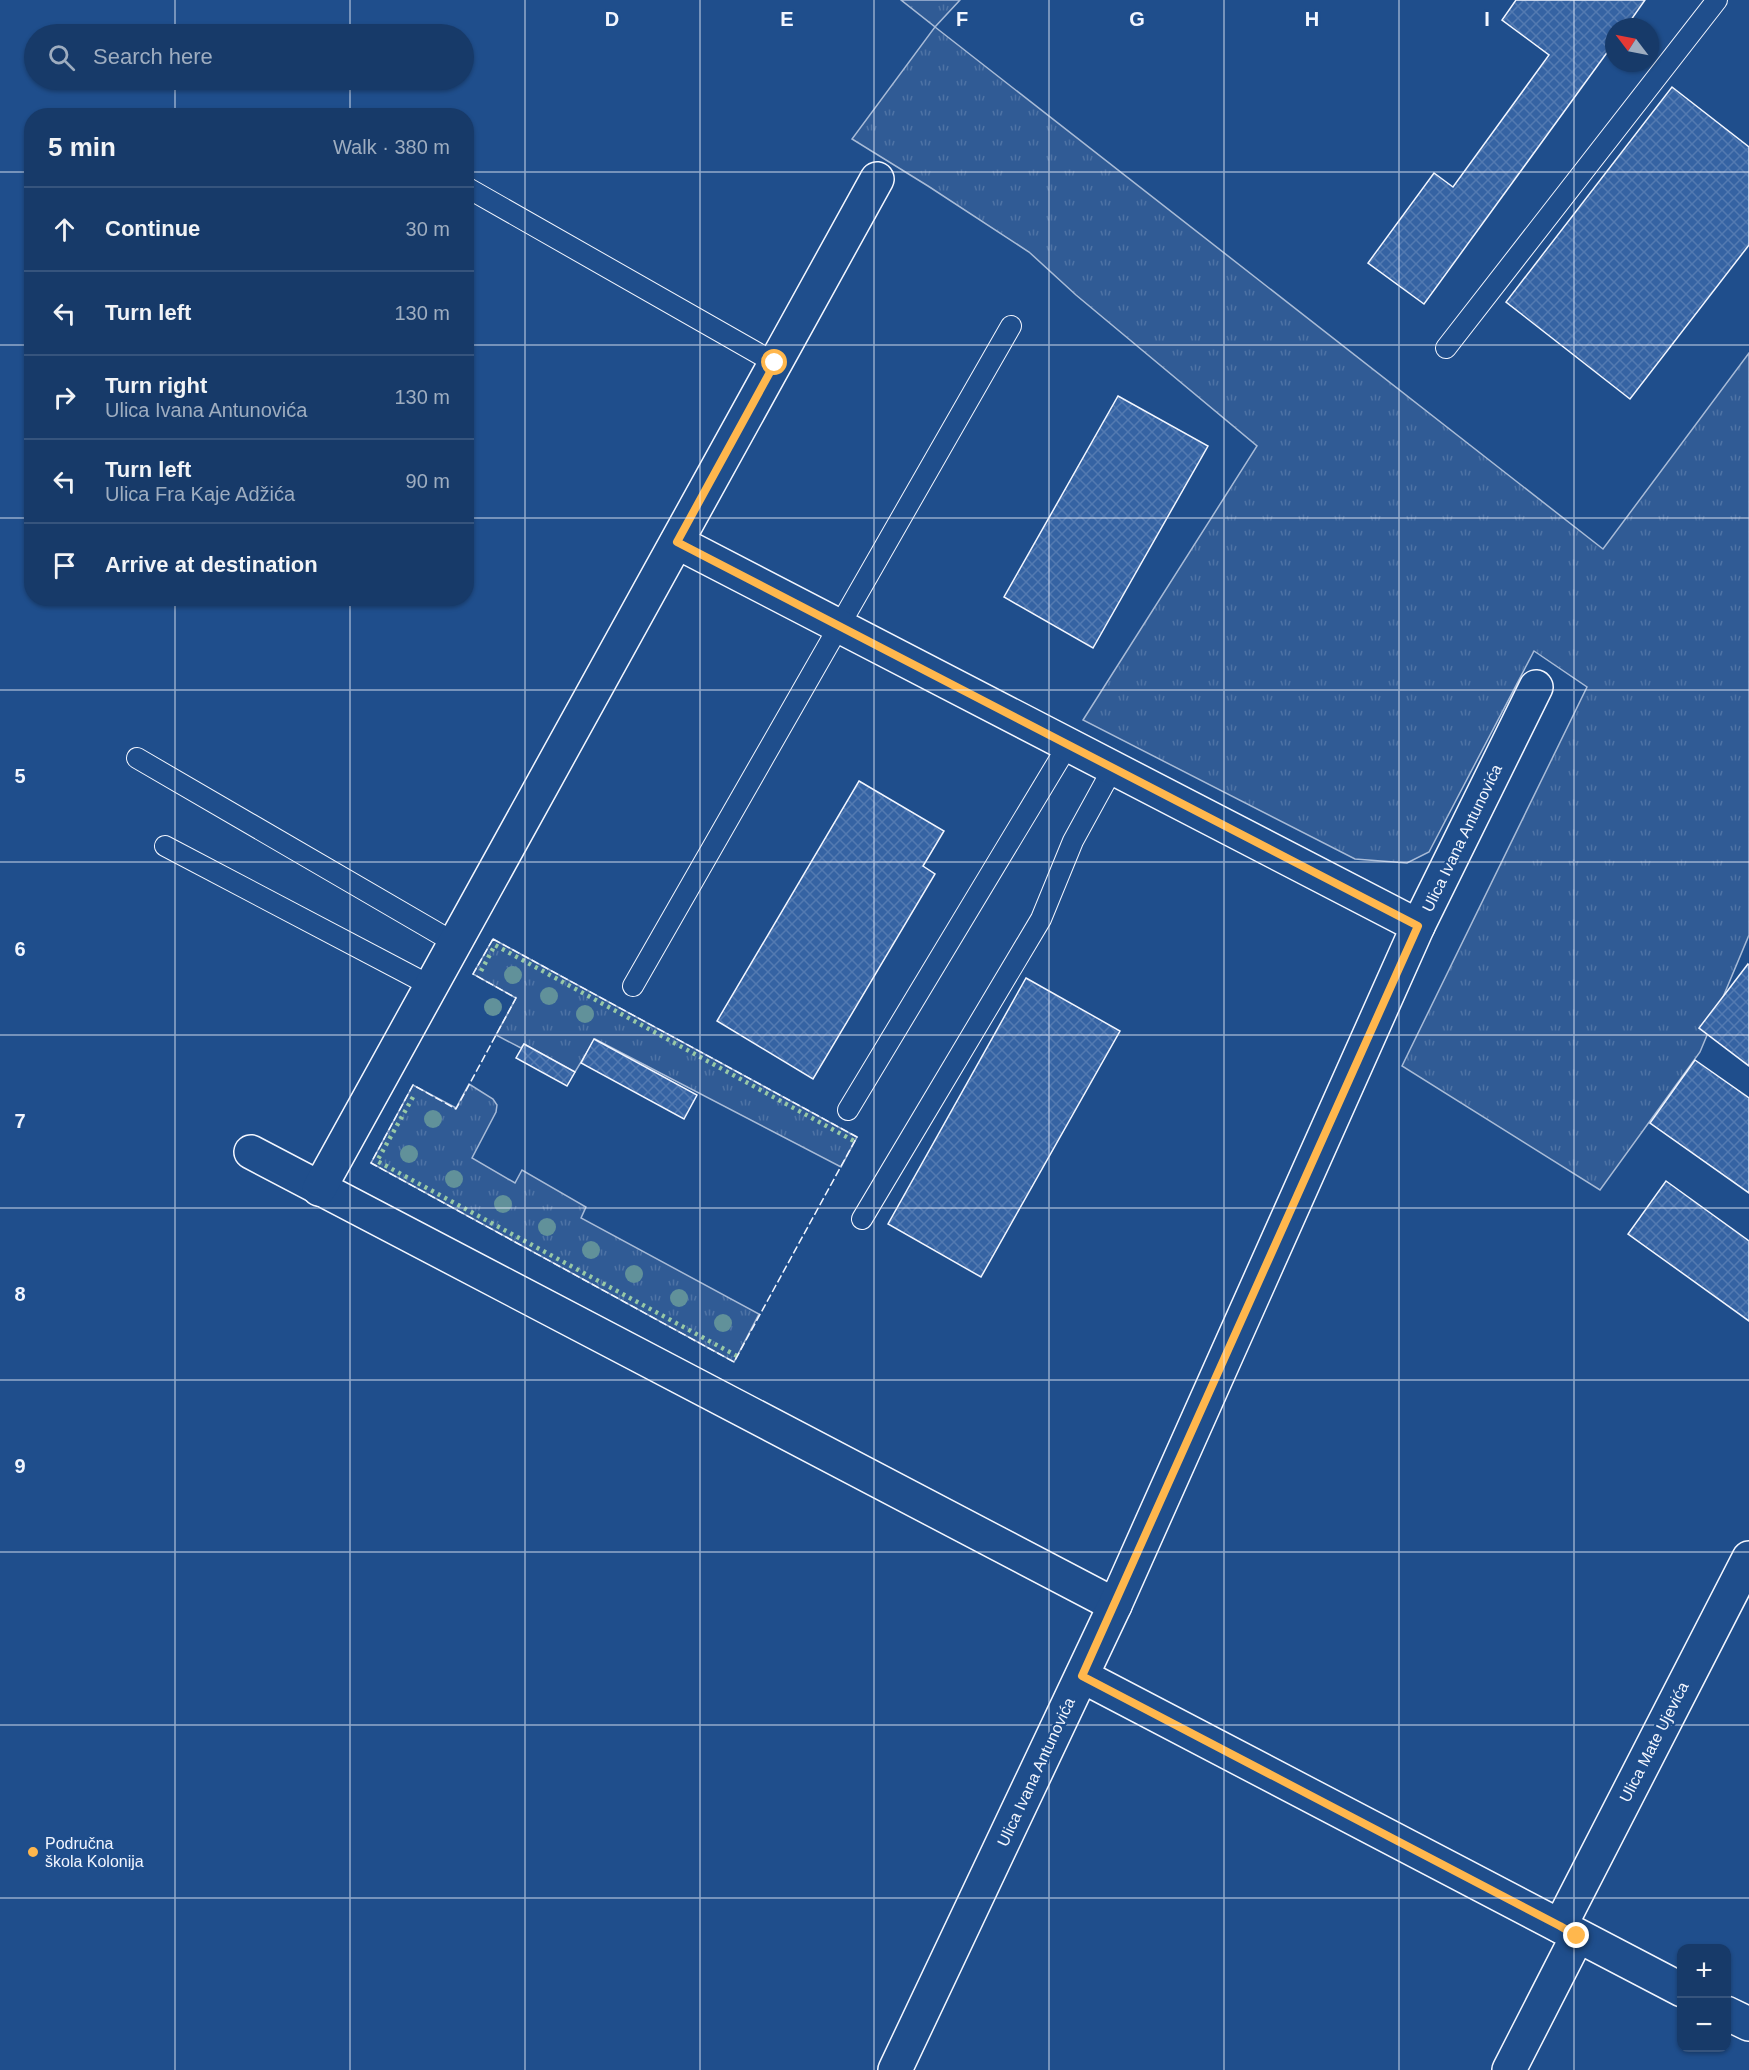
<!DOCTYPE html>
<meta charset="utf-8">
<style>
:root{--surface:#173a69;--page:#244571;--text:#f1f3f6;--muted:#9eadc0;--line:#36547d}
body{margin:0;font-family:Helvetica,sans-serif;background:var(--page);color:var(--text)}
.controls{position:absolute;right:18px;bottom:18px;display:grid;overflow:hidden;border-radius:12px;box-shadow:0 2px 4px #0004}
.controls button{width:54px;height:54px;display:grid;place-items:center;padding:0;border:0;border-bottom:2px solid var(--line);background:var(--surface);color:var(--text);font:30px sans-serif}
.compass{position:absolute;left:1605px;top:18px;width:54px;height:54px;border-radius:50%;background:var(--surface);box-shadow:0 2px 4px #0004;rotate:302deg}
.stop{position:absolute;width:18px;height:18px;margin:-14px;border:4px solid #ffb74d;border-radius:50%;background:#fff}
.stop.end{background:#ffb74d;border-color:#fff;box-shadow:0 2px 6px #0008}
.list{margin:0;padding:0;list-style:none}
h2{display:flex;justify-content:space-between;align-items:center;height:78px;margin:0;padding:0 24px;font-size:26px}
h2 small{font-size:20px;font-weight:400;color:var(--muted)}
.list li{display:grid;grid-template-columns:39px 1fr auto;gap:18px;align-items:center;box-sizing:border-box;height:84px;padding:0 24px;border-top:2px solid var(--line)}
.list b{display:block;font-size:22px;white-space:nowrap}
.list p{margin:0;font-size:20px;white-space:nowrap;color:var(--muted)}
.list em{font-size:20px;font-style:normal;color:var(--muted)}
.icon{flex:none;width:33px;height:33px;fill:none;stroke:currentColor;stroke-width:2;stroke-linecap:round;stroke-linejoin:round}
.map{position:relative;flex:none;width:1749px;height:2070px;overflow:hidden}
.search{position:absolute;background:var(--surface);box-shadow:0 2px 4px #0004;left:24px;top:24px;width:450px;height:66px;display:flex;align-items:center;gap:15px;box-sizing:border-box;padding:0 21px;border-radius:33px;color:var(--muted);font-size:22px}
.panel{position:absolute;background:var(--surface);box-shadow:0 2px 4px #0004;left:24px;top:108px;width:450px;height:498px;border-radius:24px}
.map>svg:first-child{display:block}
.grass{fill:url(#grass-tufts);stroke:#a8bbd7;stroke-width:1.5}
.building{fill:url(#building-cross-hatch);stroke:#f2f6ff;stroke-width:1.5}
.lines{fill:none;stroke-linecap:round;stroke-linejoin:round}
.lane-casing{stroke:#f2f6ff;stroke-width:22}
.street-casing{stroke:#f2f6ff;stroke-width:36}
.lane{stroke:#1f4e8c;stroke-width:20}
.street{stroke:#1f4e8c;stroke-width:33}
.hedge{stroke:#97c8a6;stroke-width:4.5;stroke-dasharray:3 4.5;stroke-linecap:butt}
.fence{stroke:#f2f6ff;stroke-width:1.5;stroke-dasharray:8 3;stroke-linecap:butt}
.tree{fill:#61919a}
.route{stroke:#ffb74d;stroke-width:8}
.grid{fill:none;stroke:#f2f6ff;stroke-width:1.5;stroke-opacity:0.55}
.poi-dot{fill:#ffb74d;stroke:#1f4e8c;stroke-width:2}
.labels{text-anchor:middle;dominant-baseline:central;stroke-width:4.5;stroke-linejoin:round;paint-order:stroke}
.street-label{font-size:16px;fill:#f2f6ff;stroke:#1f4e8c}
.poi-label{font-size:16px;fill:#f2f6ff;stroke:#1f4e8c;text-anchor:start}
.grid-label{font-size:20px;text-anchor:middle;font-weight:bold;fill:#f2f6ff;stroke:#1f4e8c;stroke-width:4.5;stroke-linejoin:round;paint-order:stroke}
</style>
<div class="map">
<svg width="1749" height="2070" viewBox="0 0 1749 2070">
<defs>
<pattern id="grass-tufts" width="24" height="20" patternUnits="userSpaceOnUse" patternTransform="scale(1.5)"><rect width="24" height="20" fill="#305b95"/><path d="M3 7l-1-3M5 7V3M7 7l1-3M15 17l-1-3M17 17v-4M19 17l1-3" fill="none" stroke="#4e73a5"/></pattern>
<pattern id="building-cross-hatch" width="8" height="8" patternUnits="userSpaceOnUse" patternTransform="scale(1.5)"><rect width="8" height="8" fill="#3563a3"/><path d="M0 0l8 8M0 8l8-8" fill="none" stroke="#537ab1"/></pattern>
</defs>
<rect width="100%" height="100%" fill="#1f4e8c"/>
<g class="grass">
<path d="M901,0h59l-25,27 668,522 146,-196v582l-49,117 -100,138 -198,-124 185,-379 -53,-36 -105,201 -22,11 -52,-4 -272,-139 174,-274 -181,-151 -47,-43 -101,-66 -76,-47 83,-112z"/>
<path d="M493,939l364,198 -16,30 -246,-128 -20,33 -51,-28 -3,4 -25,-13 20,-37 -43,-24z"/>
<path d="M469,1084l24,15 4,6 -1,7 -24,46 43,25 7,-13 64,37 -5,11 178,96 -25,48 -363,-199 42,-78 43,23z"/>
</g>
<g class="building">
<path d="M1516,0h129l-19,27h-12v16l-190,261 -56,-41 66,-90 19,14 96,-132 -47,-35z"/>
<path d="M1672,87l77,60v98l-119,154 -124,-97z"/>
<path d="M1118,396l90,50 -115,202 -89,-51z"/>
<path d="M859,781l85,50 -21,35 12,8 -122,205 -96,-58z"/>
<path d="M1748,964l1,1v101l-50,-38z"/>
<path d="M1026,978l94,53 -139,246 -93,-53z"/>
<path d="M594,1039l103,56 -13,24 -103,-56z"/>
<path d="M524,1044l51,28 -8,14 -51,-28z"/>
<path d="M1695,1060l54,38v95l-99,-70z"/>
<path d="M1666,1181l83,60v80l-121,-87z"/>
</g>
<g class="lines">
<g class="lane-casing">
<g id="lane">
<path d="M466,187l309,176"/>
<path d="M1446,348l271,-348"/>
<path d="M137,758l318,185"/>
<path d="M165,846l266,140"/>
<path d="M633,986l378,-660"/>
<path d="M848,1110l220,-365"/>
<path d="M862,1219l179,-300 32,-78 40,-73"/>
</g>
</g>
<g class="street-casing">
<g id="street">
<path d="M677,542l741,384"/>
<path d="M251,1152l864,453"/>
<path d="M319,1189l558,-1010"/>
<path d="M1082,1676l600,314"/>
<path d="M1560,1926l189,-368"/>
<path d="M1726,2013l23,11"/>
<path d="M895,2070l220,-465 303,-679 118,-239"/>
<path d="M1509,2070l68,-133"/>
</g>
</g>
<use href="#lane" class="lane"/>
<use href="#street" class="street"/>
<g class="hedge">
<path d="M481,971l14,-26 359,196"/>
<path d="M413,1097l-36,64 360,195"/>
</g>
<path class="fence" d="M493,939l364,198 -123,225 -363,-199 42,-78 43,24 60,-111 -43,-24z"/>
</g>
<g class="tree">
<circle cx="513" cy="975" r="9"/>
<circle cx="549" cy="996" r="9"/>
<circle cx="493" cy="1007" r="9"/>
<circle cx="585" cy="1014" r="9"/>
<circle cx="433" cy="1119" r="9"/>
<circle cx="409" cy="1154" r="9"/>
<circle cx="454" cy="1179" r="9"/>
<circle cx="503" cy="1204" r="9"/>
<circle cx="547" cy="1227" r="9"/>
<circle cx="591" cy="1250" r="9"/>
<circle cx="634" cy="1274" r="9"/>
<circle cx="679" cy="1298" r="9"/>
<circle cx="723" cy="1323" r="9"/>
</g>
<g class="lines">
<path class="route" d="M775,363l-98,179 741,384 -336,750 478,250 17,10"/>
</g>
<path class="grid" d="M175,0v34M350,0v34M525,0v2070M700,0v2070M874,0v2070M1049,0v2070M1224,0v2070M1399,0v2070M1574,0v2070M175,80v36M350,80v36M0,172h32M466,172h1283M0,345h32M466,345h1283M0,518h32M466,518h1283M175,598v1472M350,598v1472M0,690h1749M0,862h1749M0,1035h1749M0,1208h1749M0,1380h1749M0,1552h1749M0,1725h1749M0,1898h1749"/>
<circle class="poi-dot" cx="33" cy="1852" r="6"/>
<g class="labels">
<g class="street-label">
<text transform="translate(1462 838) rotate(-64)">Ulica Ivana Antunovića</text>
<text transform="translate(1654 1742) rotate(-63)">Ulica Mate Ujevića</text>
<text transform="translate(1036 1772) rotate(-65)">Ulica Ivana Antunovića</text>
</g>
<g class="poi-label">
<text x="45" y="1843">Područna<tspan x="45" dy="18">škola Kolonija</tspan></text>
</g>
</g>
<g class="grid-label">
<text x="612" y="26">D</text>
<text x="787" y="26">E</text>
<text x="962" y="26">F</text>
<text x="1137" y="26">G</text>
<text x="1312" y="26">H</text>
<text x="1487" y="26">I</text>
<text x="20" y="783">5</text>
<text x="20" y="956">6</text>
<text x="20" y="1128">7</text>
<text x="20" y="1301">8</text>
<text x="20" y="1473">9</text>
</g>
</svg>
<div class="controls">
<button>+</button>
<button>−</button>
</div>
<svg class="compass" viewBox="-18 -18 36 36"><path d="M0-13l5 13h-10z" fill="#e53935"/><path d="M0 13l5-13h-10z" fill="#9eadc0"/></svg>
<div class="stop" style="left:775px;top:363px"></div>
<div class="stop end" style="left:1577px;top:1936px"></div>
<div class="search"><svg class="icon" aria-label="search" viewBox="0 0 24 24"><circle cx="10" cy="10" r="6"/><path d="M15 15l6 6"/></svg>Search here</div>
<section class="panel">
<h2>5 min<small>Walk · 380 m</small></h2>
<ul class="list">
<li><svg class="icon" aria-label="ahead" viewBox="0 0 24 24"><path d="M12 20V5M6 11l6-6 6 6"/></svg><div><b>Continue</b></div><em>30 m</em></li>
<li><svg class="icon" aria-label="left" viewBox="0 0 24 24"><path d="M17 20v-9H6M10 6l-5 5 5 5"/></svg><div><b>Turn left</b></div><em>130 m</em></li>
<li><svg class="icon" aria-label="right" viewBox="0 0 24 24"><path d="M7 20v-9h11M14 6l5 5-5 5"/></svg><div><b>Turn right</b><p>Ulica Ivana Antunovića</p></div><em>130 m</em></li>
<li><svg class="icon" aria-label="left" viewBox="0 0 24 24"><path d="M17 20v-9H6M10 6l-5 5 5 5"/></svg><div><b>Turn left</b><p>Ulica Fra Kaje Adžića</p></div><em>90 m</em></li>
<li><svg class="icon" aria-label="arrive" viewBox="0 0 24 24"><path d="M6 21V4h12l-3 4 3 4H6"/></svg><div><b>Arrive at destination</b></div></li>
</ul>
</section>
</div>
